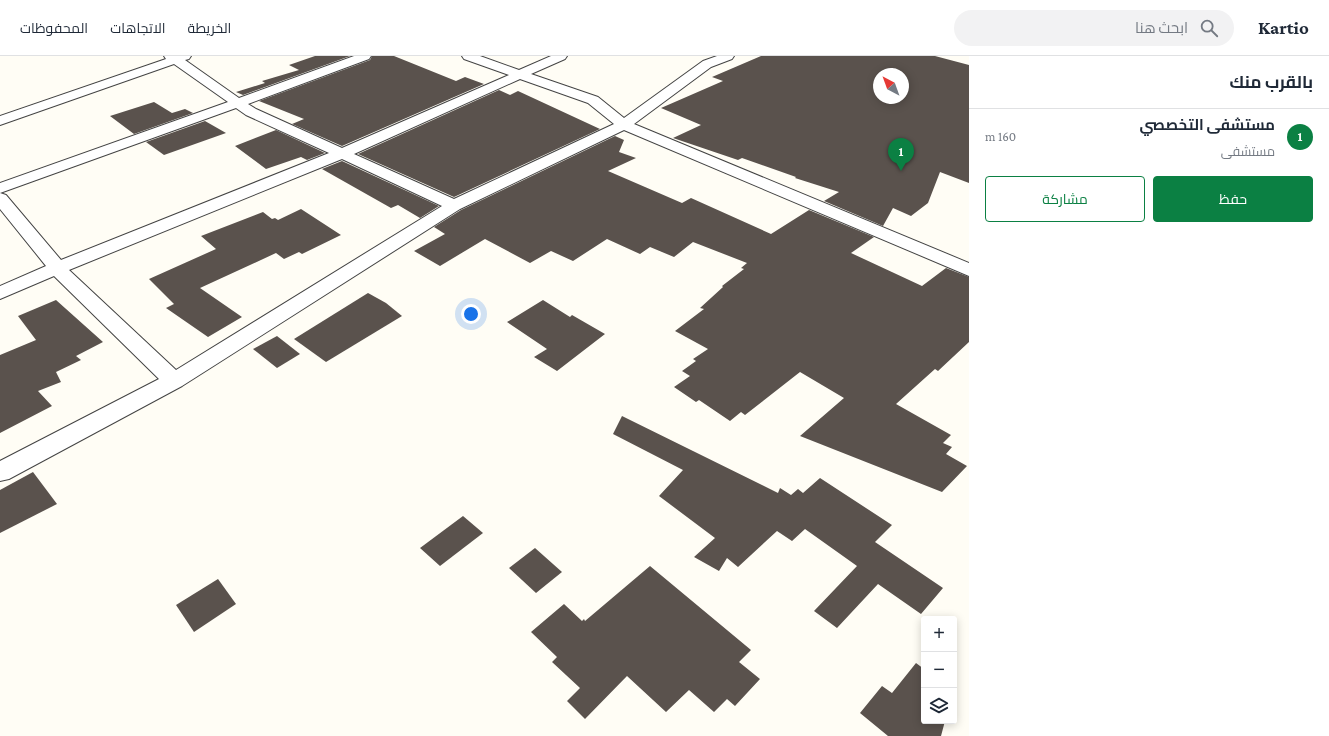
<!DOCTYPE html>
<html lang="ar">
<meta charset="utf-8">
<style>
:root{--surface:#fff;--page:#f2f2f3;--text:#1f2937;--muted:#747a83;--line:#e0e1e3;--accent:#0b8043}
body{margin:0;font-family:"Crimson Pro",Cairo,serif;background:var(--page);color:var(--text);direction:rtl}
.controls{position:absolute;right:12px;bottom:12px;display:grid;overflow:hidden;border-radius:4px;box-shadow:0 2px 10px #0003}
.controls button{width:36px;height:36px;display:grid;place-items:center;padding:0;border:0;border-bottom:1px solid var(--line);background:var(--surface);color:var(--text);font:20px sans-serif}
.compass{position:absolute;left:873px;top:12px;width:36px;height:36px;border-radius:50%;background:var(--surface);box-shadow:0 2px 10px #0003;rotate:319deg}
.you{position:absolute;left:471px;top:258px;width:14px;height:14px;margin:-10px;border:3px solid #fff;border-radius:50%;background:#1a73e8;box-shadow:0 0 0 6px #1a73e833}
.badge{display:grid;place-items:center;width:26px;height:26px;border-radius:50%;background:var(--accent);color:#fff;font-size:13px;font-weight:700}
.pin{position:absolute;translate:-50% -33px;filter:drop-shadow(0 1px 2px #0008)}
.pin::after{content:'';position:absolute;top:21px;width:14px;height:12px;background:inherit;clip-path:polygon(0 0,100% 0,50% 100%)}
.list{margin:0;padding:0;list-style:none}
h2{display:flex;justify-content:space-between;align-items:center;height:52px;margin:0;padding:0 16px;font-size:17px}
h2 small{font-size:13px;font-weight:400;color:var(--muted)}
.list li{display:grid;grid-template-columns:26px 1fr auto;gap:12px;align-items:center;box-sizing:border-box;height:56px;padding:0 16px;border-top:1px solid var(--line)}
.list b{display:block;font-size:15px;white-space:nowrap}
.list p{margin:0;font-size:13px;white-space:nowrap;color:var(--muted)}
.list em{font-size:13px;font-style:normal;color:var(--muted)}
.actions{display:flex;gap:8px;padding:12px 16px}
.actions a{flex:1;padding:9px 0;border:1px solid var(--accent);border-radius:4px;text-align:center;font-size:14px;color:var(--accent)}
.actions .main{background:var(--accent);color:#fff}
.icon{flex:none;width:22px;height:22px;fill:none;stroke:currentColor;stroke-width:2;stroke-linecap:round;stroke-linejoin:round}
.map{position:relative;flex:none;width:969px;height:680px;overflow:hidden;direction:ltr}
header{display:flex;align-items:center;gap:24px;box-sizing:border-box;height:56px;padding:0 20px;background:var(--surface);border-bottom:1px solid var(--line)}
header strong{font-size:19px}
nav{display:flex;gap:22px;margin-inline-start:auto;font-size:14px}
.search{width:280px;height:36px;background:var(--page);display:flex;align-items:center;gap:10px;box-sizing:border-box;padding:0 14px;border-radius:22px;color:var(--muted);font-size:15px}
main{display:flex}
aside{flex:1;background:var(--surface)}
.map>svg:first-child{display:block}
.building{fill:#5a524d;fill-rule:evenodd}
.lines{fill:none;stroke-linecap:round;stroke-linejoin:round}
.minor-casing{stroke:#444;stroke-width:2}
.minor{fill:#fff;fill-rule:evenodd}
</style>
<header>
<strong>Kartio</strong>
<div class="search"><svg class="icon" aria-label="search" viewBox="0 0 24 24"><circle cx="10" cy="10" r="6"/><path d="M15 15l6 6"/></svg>ابحث هنا</div>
<nav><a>الخريطة</a><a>الاتجاهات</a><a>المحفوظات</a></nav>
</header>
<main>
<aside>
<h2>بالقرب منك<small></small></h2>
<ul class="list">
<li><span class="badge">1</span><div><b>مستشفى التخصصي</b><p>مستشفى</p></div><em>160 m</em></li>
</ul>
<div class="actions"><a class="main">حفظ</a><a>مشاركة</a></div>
</aside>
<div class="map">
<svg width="969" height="680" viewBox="0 0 969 680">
<rect width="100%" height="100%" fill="#fffdf5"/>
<g class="building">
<path d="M315,0h35l-107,39 -7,-3 29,-9 -3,-2 37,-11 -10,-5z"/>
<path d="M372,0h22l62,25 9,-4 19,7 -142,62 -50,-22 12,-5 -45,-18 111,-41z"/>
<path d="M761,0h174l34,9v118l-29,-11 -12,31 -17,13 -18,-8 -10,18 -59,-25 15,-9 -44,-14 1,-1 -54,-19 -4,2 -65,-22 28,-13 -40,-17 62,-27 -11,-4zM879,18h24v24h-24z"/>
<path d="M499,34l11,5 8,-4 82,38 -146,68 -96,-43z"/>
<path d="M154,46l18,11 13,-4 8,4 -59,21 -24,-18z"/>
<path d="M205,65l21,12 -62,22 -18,-13z"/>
<path d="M276,74l49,23 -18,7 -6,-3 -35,12 -31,-23z"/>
<path d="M615,80l9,4 -5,12 17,6 -28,13 74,32 9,-5 80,36 38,-24 65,27 -23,16 71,33 24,-18 23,9v65l-31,29 -3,-2 -39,35 55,31 -8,8 9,4 -6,7 21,12 -25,26 -142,-56 44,-38 -44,-26 -55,43 -4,-3 -11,9 -31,-21 -3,2 -22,-15 16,-11 -8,-5 14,-10 -3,-2 15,-10 -33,-18 29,-22 -4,-1 23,-21 -1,-1 22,-17 -3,-1 6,-5 -54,-21 -19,15 -24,-10 -10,7 -33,-15 -34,22 -22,-10 -21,12 -45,-24 -45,27 -26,-15 31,-17 -11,-7 27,-17z"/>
<path d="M342,105l97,45 -19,12 -22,-13 -7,3 -69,-39z"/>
<path d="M301,153l40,26 -39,19 -3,-2 -15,7 -8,-6 -76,35 42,29 -34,20 -42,-29 8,-4 -25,-25 67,-30 -15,-13 62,-24 9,7 3,-1 3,2z"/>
<path d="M368,237l18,10 16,13 -76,46 -32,-23z"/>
<path d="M56,244l47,42 -27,14 5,4 -25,12 5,10 -23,9 14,15 -52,27v-78l36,-15 -18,-24z"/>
<path d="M543,244l27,17 2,-2 33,19 -48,37 -23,-14 13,-8 -40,-27z"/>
<path d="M277,280l23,18 -23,14 -24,-19z"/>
<path d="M622,360l156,77 2,-5 11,7 7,-6 5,4 17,-15 72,47 -17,17 68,46 -22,26 -43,-30 -41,44 -23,-17 43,-45 -52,-37 -13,12 -15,-10 -39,36 -11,-9 -8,13 -25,-14 21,-19 -56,-42 24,-26 -70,-36z"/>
<path d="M33,416l24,32 -57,29v-43z"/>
<path d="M463,460l20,17 -43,33 -20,-18z"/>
<path d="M535,492l27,24 -26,21 -27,-25z"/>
<path d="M650,510l101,84 -12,12 21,17 -25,27 -8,-7 -13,13 -25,-22 -23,22 -39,-36 -42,43 -18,-18 13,-13 -28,-26 5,-5 -26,-25 33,-28 18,17 2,-2 1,2z"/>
<path d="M218,523l18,25 -42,28 -18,-27z"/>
<path d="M916,607l8,6v52h21l-4,15h-53l-28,-23 22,-27 10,7z"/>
</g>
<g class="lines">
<g class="minor-casing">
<path id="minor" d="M164,0h27l-2,3 -4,1 54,38 115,-42h17l-2,3 -121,45 8,5 86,39 167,-73 -45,-16 -2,-3h18l39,14 32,-14h16l-2,3 -34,15 67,23 26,21 79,-57 14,-5h17l-2,3 -21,8 -77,57 335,139v13l-345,-146 -164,79 -278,177 -173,93 -9,2v-20l159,-82 -105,-103 -54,23v-13l46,-20 -46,-57v-16l6,2 55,65 268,-107 -83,-38 -10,-7 -236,85v-10l228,-81 -54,-38 -174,61v-9l166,-57zM520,23l68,24 26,21 -160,75 -100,-45zM342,103l100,47 -266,164 -107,-100z"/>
</g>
<use href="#minor" class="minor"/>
</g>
</svg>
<div class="controls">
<button>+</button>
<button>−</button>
<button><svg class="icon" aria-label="layers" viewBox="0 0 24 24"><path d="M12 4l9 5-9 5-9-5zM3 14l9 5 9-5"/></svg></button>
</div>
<svg class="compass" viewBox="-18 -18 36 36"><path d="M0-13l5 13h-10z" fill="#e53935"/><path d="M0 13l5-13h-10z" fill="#747a83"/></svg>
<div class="you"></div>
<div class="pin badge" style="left:901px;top:115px">1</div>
</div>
</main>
